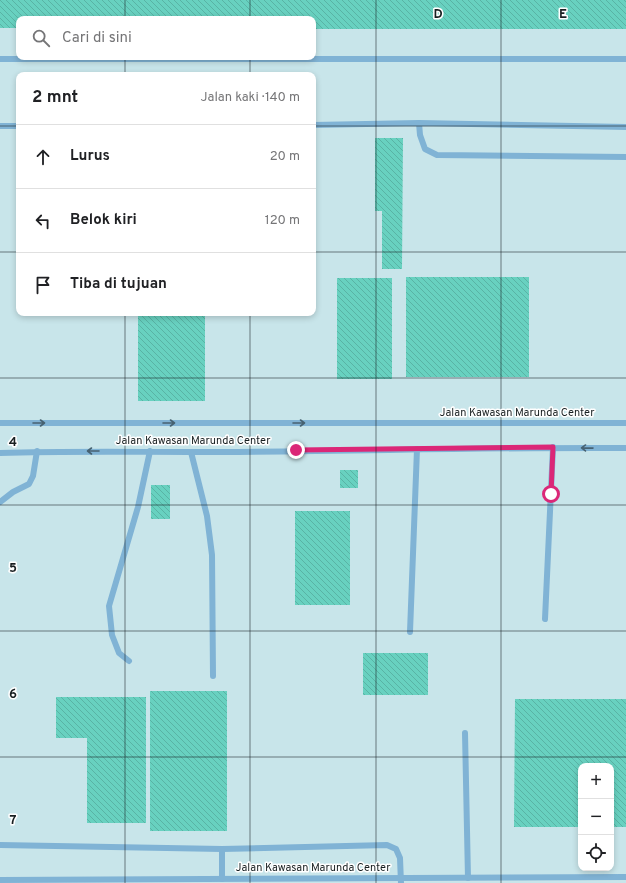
<!DOCTYPE html>
<html lang="id">
<meta charset="utf-8">
<style>
:root{--surface:#fff;--page:#f2f2f2;--text:#202124;--muted:#757577;--line:#e0e0e0}
body{margin:0;font-family:Overpass,sans-serif;background:var(--page);color:var(--text)}
.controls{position:absolute;right:12px;bottom:12px;display:grid;overflow:hidden;border-radius:8px;box-shadow:0 2px 6px #0003}
.controls button{width:36px;height:36px;display:grid;place-items:center;padding:0;border:0;border-bottom:1px solid var(--line);background:var(--surface);color:var(--text);font:20px sans-serif}
.stop{position:absolute;width:12px;height:12px;margin:-9px;border:3px solid #db2777;border-radius:50%;background:#fff}
.stop.end{background:#db2777;border-color:#fff;box-shadow:0 1px 4px #0008}
.list{margin:0;padding:0;list-style:none}
h2{display:flex;justify-content:space-between;align-items:center;height:52px;margin:0;padding:0 16px;font-size:17px}
h2 small{font-size:13px;font-weight:400;color:var(--muted)}
.list li{display:grid;grid-template-columns:26px 1fr auto;gap:12px;align-items:center;box-sizing:border-box;height:64px;padding:0 16px;border-top:1px solid var(--line)}
.list b{display:block;font-size:15px;white-space:nowrap}
.list em{font-size:13px;font-style:normal;color:var(--muted)}
.icon{flex:none;width:22px;height:22px;fill:none;stroke:currentColor;stroke-width:2;stroke-linecap:round;stroke-linejoin:round}
.map{position:relative;flex:none;width:626px;height:883px;overflow:hidden}
.search{position:absolute;background:var(--surface);box-shadow:0 2px 6px #0003;left:16px;top:16px;width:300px;height:44px;display:flex;align-items:center;gap:10px;box-sizing:border-box;padding:0 14px;border-radius:8px;color:var(--muted);font-size:15px}
.panel{position:absolute;background:var(--surface);box-shadow:0 2px 6px #0003;left:16px;top:72px;width:300px;height:244px;border-radius:8px}
.map>svg:first-child{display:block}
.built{fill:#c8e5ea;fill-rule:evenodd}
.building{fill:url(#building-back-hatch)}
.lines{fill:none;stroke-linecap:round;stroke-linejoin:round}
.lane{stroke:#80b3d5;stroke-width:6}
.oneway{stroke:#476272}
.route{stroke:#db2777;stroke-width:5}
.grid{fill:none;stroke:#181f21;stroke-width:1;stroke-opacity:0.55}
.labels{text-anchor:middle;dominant-baseline:central;stroke-width:3;stroke-linejoin:round;paint-order:stroke}
.street-label{font-size:11px;fill:#181f21;stroke:#fff}
.grid-label{font-size:13px;text-anchor:middle;font-weight:bold;fill:#181f21;stroke:#fff;stroke-width:3;stroke-linejoin:round;paint-order:stroke}
</style>
<div class="map">
<svg width="626" height="883" viewBox="0 0 626 883">
<defs>
<pattern id="building-back-hatch" width="6" height="6" patternUnits="userSpaceOnUse"><rect width="6" height="6" fill="#68d1c0"/><path d="M-1 5l2 2M0 0l6 6M5-1l2 2" fill="none" stroke="#59b3a5"/></pattern>
</defs>
<rect width="100%" height="100%" fill="#dbeef2"/>
<path class="built" d="M0,0h626v883h-626zM19,19h294v38h-294zM19,75h294v238h-294zM581,766h30v102h-30z"/>
<g class="building">
<path d="M0,0h626v29h-313v-10h-294v9h-19z"/>
<path d="M375,138h28l-1,131h-20v-58h-7z"/>
<rect x="406" y="277" width="123" height="100"/>
<rect x="337" y="278" width="55" height="101"/>
<rect x="138" y="313" width="67" height="88"/>
<rect x="340" y="470" width="18" height="18"/>
<rect x="151" y="485" width="19" height="34"/>
<rect x="295" y="511" width="55" height="94"/>
<rect x="363" y="653" width="65" height="42"/>
<rect x="150" y="691" width="77" height="140"/>
<path d="M56,697h90v126h-59v-85h-31z"/>
<path d="M515,699h111v128h-15v-61h-30v61h-67z"/>
</g>
<g class="lines">
<g class="lane">
<path d="M0,59h626"/>
<path d="M419,123l1,12 5,14 12,6 189,2"/>
<path d="M313,125l106,-2 207,4"/>
<path d="M0,126h19"/>
<path d="M0,423h626"/>
<path d="M191,452l16,64 5,39 1,121"/>
<path d="M0,453c64,-2 128,-1 192,-1 145,0 289,-5 434,-4"/>
<path d="M0,502l13,-10 16,-8 4,-8 4,-25"/>
<path d="M545,619l8,-172"/>
<path d="M410,632l7,-183"/>
<path d="M129,661l-10,-8 -7,-18 -3,-29 29,-99 12,-56"/>
<path d="M465,733l3,145"/>
<path d="M0,845l222,4 165,-4 9,4 4,9 1,25"/>
<path d="M222,849v30"/>
<path d="M0,880l626,-3"/>
</g>
</g>
<defs><path id="oneway-shaft" d="M-6 0H5M1.5-3L5.5 0L1.5 3" fill="none" stroke-width="1.6" stroke-linecap="round" stroke-linejoin="round"/></defs>
<g class="oneway">
<use href="#oneway-shaft" transform="translate(39 423)"/>
<use href="#oneway-shaft" transform="translate(169 423)"/>
<use href="#oneway-shaft" transform="translate(299 423)"/>
<use href="#oneway-shaft" transform="translate(587 448) rotate(-179)"/>
<use href="#oneway-shaft" transform="translate(93 451) rotate(180)"/>
</g>
<g class="lines">
<path class="route" d="M296,450l257,-3 -2,47"/>
</g>
<path class="grid" d="M125,0v19M250,0v19M376,0v883M501,0v883M125,57v18M250,57v18M0,126h19M313,126h313M0,252h19M313,252h313M125,313v570M250,313v570M0,378h626M0,505h626M0,631h626M0,757h626"/>
<g class="labels">
<g class="street-label">
<text x="517" y="413">Jalan Kawasan Marunda Center</text>
<text x="193" y="441">Jalan Kawasan Marunda Center</text>
<text x="313" y="868">Jalan Kawasan Marunda Center</text>
</g>
</g>
<g class="grid-label">
<text x="438" y="18">D</text>
<text x="563" y="18">E</text>
<text x="13" y="446">4</text>
<text x="13" y="572">5</text>
<text x="13" y="698">6</text>
<text x="13" y="824">7</text>
</g>
</svg>
<div class="controls">
<button>+</button>
<button>−</button>
<button><svg class="icon" aria-label="locate" viewBox="0 0 24 24"><circle cx="12" cy="12" r="6"/><path d="M12 2v4M12 18v4M2 12h4M18 12h4"/></svg></button>
</div>
<div class="stop" style="left:551px;top:494px"></div>
<div class="stop end" style="left:296px;top:450px"></div>
<div class="search"><svg class="icon" aria-label="search" viewBox="0 0 24 24"><circle cx="10" cy="10" r="6"/><path d="M15 15l6 6"/></svg>Cari di sini</div>
<section class="panel">
<h2>2 mnt<small>Jalan kaki · 140 m</small></h2>
<ul class="list">
<li><svg class="icon" aria-label="ahead" viewBox="0 0 24 24"><path d="M12 20V5M6 11l6-6 6 6"/></svg><div><b>Lurus</b></div><em>20 m</em></li>
<li><svg class="icon" aria-label="left" viewBox="0 0 24 24"><path d="M17 20v-9H6M10 6l-5 5 5 5"/></svg><div><b>Belok kiri</b></div><em>120 m</em></li>
<li><svg class="icon" aria-label="arrive" viewBox="0 0 24 24"><path d="M6 21V4h12l-3 4 3 4H6"/></svg><div><b>Tiba di tujuan</b></div></li>
</ul>
</section>
</div>
